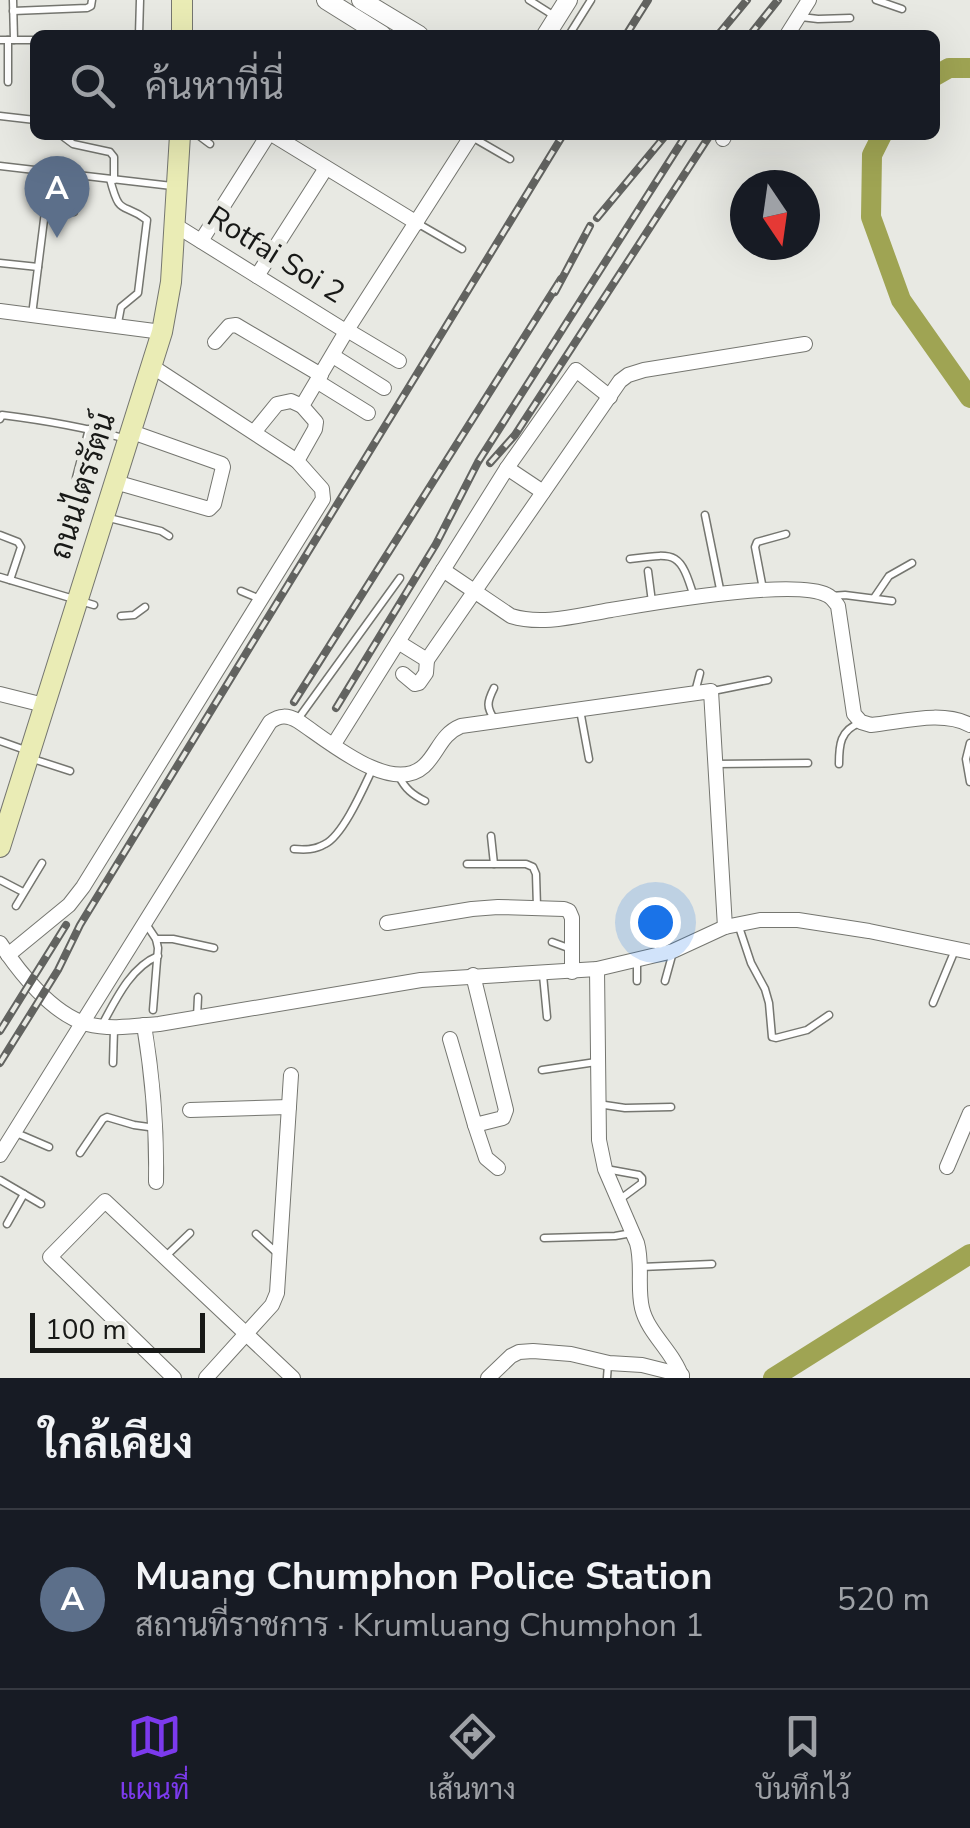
<!DOCTYPE html>
<html lang="th">
<meta charset="utf-8">
<style>
:root{--surface:#171b24;--page:#242831;--text:#f1f3f6;--muted:#9ea1a6;--line:#363941;--accent:#7c3aed}
body{margin:0;font-family:"Nunito Sans",Sarabun,sans-serif;background:var(--page);color:var(--text)}
.compass{position:absolute;left:730px;top:170px;width:90px;height:90px;border-radius:50%;background:var(--surface);box-shadow:0 10px 40px #0002;rotate:167deg}
.scale{position:absolute;left:30px;bottom:25px;width:175px;box-sizing:border-box;padding-left:10px;border:5px solid #181917;border-top:0;font-size:28px;line-height:35px;white-space:nowrap;color:#181917;-webkit-text-stroke:8px #e8e9e3;paint-order:stroke}
.you{position:absolute;left:655px;top:922px;width:35px;height:35px;margin:-25px;border:8px solid #fff;border-radius:50%;background:#1a73e8;box-shadow:0 0 0 15px #1a73e833}
.badge{display:grid;place-items:center;width:65px;height:65px;border-radius:50%;background:var(--accent);color:#fff;font-size:32px;font-weight:700}
.pin{position:absolute;translate:-50% -82px;filter:drop-shadow(0 2px 5px #0008)}
.pin::after{content:'';position:absolute;top:52px;width:35px;height:30px;background:inherit;clip-path:polygon(0 0,100% 0,50% 100%)}
.list{margin:0;padding:0;list-style:none}
h2{display:flex;justify-content:space-between;align-items:center;height:130px;margin:0;padding:0 40px;font-size:42px}
h2 small{font-size:32px;font-weight:400;color:var(--muted)}
.list li{display:grid;grid-template-columns:65px 1fr auto;gap:30px;align-items:center;box-sizing:border-box;height:180px;padding:0 40px;border-top:2px solid var(--line)}
.list b{display:block;font-size:38px;white-space:nowrap}
.list p{margin:0;font-size:32px;white-space:nowrap;color:var(--muted)}
.list em{font-size:32px;font-style:normal;color:var(--muted)}
.icon{flex:none;width:55px;height:55px;fill:none;stroke:currentColor;stroke-width:2;stroke-linecap:round;stroke-linejoin:round}
.map{position:relative;flex:none;width:970px;height:1378px;overflow:hidden}
.search{position:absolute;background:var(--surface);box-shadow:0 10px 40px #0002;left:30px;right:30px;top:30px;height:110px;display:flex;align-items:center;gap:25px;box-sizing:border-box;padding:0 35px;border-radius:15px;color:var(--muted);font-size:38px}
.sheet{height:310px;background:var(--surface)}
nav{display:flex;justify-content:space-around;align-items:center;box-sizing:border-box;height:140px;border-top:2px solid var(--line);background:var(--surface);font-size:28px;color:var(--muted)}
nav a{display:grid;justify-items:center;gap:5px}
nav .on{color:var(--accent)}
.map>svg:first-child{display:block}
.lines{fill:none;stroke-linecap:round;stroke-linejoin:round}
.river{stroke:#9fa453;stroke-width:20}
.service-casing{stroke:#757670;stroke-width:9}
.minor-casing{stroke:#757670;stroke-width:16}
.tertiary-casing{stroke:#757670;stroke-width:20}
.secondary-casing{stroke:#757670;stroke-width:22}
.service{stroke:#fff;stroke-width:6}
.minor{stroke:#fff;stroke-width:14}
.tertiary{stroke:#fff;stroke-width:18}
.secondary{stroke:#eaecb5;stroke-width:20}
.rail-casing{stroke:#626360;stroke-width:8}
.rail{stroke:#e8e9e3;stroke-width:4;stroke-dasharray:11;stroke-linecap:butt}
.labels{text-anchor:middle;dominant-baseline:central;stroke-width:10;stroke-linejoin:round;paint-order:stroke}
.street-label{font-size:30px;fill:#181917;stroke:#e8e9e3}
</style>
<div class="map">
<svg width="970" height="1378" viewBox="0 0 970 1378">
<rect width="100%" height="100%" fill="#e8e9e3"/>
<g class="lines">
<g class="river">
<path d="M935,76l14,-8h21"/>
<path d="M882,135l-10,20 -1,62 30,83 69,98"/>
<path d="M773,1378l197,-124"/>
</g>
<g class="service-casing">
<g id="service">
<path d="M13,0l1,40"/>
<path d="M529,0l27,17"/>
<path d="M876,0l26,9"/>
<path d="M13,11l74,-3 4,-2 1,-6"/>
<path d="M801,17l17,2 32,-1"/>
<path d="M139,35l1,-35"/>
<path d="M569,35l22,-35"/>
<path d="M0,40h35"/>
<path d="M8,82v-42"/>
<path d="M0,116l35,4"/>
<path d="M61,135l12,9 37,8 4,5v23"/>
<path d="M198,135l12,9"/>
<path d="M472,137l38,22"/>
<path d="M0,166l172,20"/>
<path d="M110,179c10,39 12,22 37,41l-9,73 -17,14 -3,16"/>
<path d="M74,212l5,-37"/>
<path d="M417,223l45,26"/>
<path d="M0,263l38,4"/>
<path d="M32,315l18,-143"/>
<path d="M0,419l2,-4c40,5 81,12 121,23"/>
<path d="M76,478l13,-49"/>
<path d="M705,515l16,79"/>
<path d="M109,518l52,13 8,5"/>
<path d="M0,535l18,7 3,5 -11,33"/>
<path d="M630,559c46,-6 50,-8 64,38"/>
<path d="M648,571l4,31"/>
<path d="M0,577l94,28"/>
<path d="M763,589l-8,-42 2,-5 29,-8"/>
<path d="M241,591l19,8"/>
<path d="M831,596l14,-1 47,6"/>
<path d="M874,598l15,-22 23,-13"/>
<path d="M121,616l13,-1 11,-8"/>
<path d="M494,688c-7,14 -8,19 1,32"/>
<path d="M713,691l55,-11"/>
<path d="M695,692l5,-19"/>
<path d="M580,710l9,49"/>
<path d="M298,719l102,-141"/>
<path d="M0,741l28,10"/>
<path d="M33,759l37,12"/>
<path d="M715,764l93,-1"/>
<path d="M839,764c0,-19 1,-34 21,-41"/>
<path d="M399,776c6,13 14,19 26,25"/>
<path d="M970,782l-4,-23 4,-16"/>
<path d="M491,836l3,28"/>
<path d="M294,849c11,1 21,1 31,-5 18,-9 38,-55 47,-74"/>
<path d="M467,864h59l7,3 3,7 1,33"/>
<path d="M0,880l23,12"/>
<path d="M16,906l26,-43"/>
<path d="M146,924l10,15 2,9 -5,62"/>
<path d="M738,924l13,39 14,26 4,14 3,34 4,1 31,-8 22,-15"/>
<path d="M156,939h17l41,9"/>
<path d="M552,942l19,7"/>
<path d="M543,975l4,42"/>
<path d="M637,981v-20"/>
<path d="M665,981l8,-29"/>
<path d="M933,1003l22,-53"/>
<path d="M197,1017l1,-20"/>
<path d="M102,1025c14,-26 29,-58 56,-69"/>
<path d="M113,1063l1,-34"/>
<path d="M542,1070l54,-8"/>
<path d="M598,1104l27,4 46,-1"/>
<path d="M14,1132l35,15"/>
<path d="M80,1153l23,-34 4,-2 27,8 22,3"/>
<path d="M606,1169l33,6 3,3v5l-23,17"/>
<path d="M0,1180l41,24"/>
<path d="M7,1224l17,-30"/>
<path d="M256,1234l22,20"/>
<path d="M544,1238l71,-2 17,-3"/>
<path d="M166,1256l24,-23"/>
<path d="M641,1267l71,-3"/>
<path d="M607,1378l1,-14"/>
</g>
</g>
<g class="minor-casing">
<g id="minor">
<path d="M787,35l22,-35"/>
<path d="M273,135l144,88"/>
<path d="M723,139l2,-4"/>
<path d="M175,225l172,107"/>
<path d="M201,241l67,-106"/>
<path d="M257,276l69,-108"/>
<path d="M0,311l162,21"/>
<path d="M347,330l52,31"/>
<path d="M215,342l14,-16 7,-1 85,50"/>
<path d="M333,356l51,32"/>
<path d="M153,367l144,94"/>
<path d="M318,382l50,31"/>
<path d="M255,431l22,-27 14,-3 11,5"/>
<path d="M507,468l36,24"/>
<path d="M115,482l94,27 5,-5 9,-37 -1,-3 -90,-32"/>
<path d="M443,570l68,46c32,10 68,-1 100,-6 41,-7 184,-32 216,-15 5,2 8,7 11,11l16,108 7,8 10,3c31,-3 71,-15 99,0"/>
<path d="M398,642l29,18 193,-279 8,-6 16,-5 161,-26"/>
<path d="M403,674l12,10 4,-1 7,-10 1,-13"/>
<path d="M0,694l44,11"/>
<path d="M334,744l173,-276 69,-98 34,27"/>
<path d="M387,923l85,-14 26,-2 66,2 5,2 3,7v54"/>
<path d="M0,943c19,29 52,71 87,81 23,6 48,2 72,0l262,-44 176,-11 76,-18 52,-24 35,-7h38l71,11 101,21"/>
<path d="M8,955l61,-50 14,-18 240,-388 -1,-10 -25,-28 18,-32 1,-7 -14,-16 45,-76 125,-195"/>
<path d="M597,969l2,171 6,29 32,74c6,21 0,44 5,65 6,26 32,44 40,70"/>
<path d="M144,1025c9,54 13,102 12,157"/>
<path d="M450,1039l25,86 28,-7 3,-8 -33,-135"/>
<path d="M190,1110l99,-3"/>
<path d="M475,1125l11,33 12,10"/>
<path d="M0,1155l270,-433c10,-7 17,-7 28,-1 28,18 93,75 126,45 14,-13 17,-32 37,-40l250,-35 14,236"/>
<path d="M947,1167l23,-54"/>
<path d="M174,1378l-124,-121 55,-56 188,177"/>
<path d="M206,1378l66,-73 5,-12 14,-218"/>
<path d="M488,1378l23,-22 8,-4 14,-1 38,3 38,9 33,2 40,10"/>
</g>
</g>
<g class="tertiary-casing">
<g id="tertiary">
<path d="M326,0l56,35"/>
<path d="M361,0l58,35"/>
<path d="M546,35l22,-35"/>
</g>
</g>
<g class="secondary-casing">
<g id="secondary">
<path d="M182,35v-35"/>
<path d="M0,847l162,-515 9,-50 9,-147"/>
</g>
</g>
<use href="#service" class="service"/>
<use href="#minor" class="minor"/>
<use href="#tertiary" class="tertiary"/>
<use href="#secondary" class="secondary"/>
<g class="rail-casing">
<g id="rail">
<path d="M626,35l22,-35"/>
<path d="M718,35l29,-35"/>
<path d="M750,35l28,-35"/>
<path d="M597,218l69,-83"/>
<path d="M555,292l35,-66"/>
<path d="M490,463l25,-28 195,-300"/>
<path d="M294,702l267,-423"/>
<path d="M336,708l100,-164 42,-82 208,-327"/>
<path d="M0,1031l66,-106"/>
<path d="M0,1063l58,-93 22,-45 483,-790"/>
</g>
</g>
<use href="#rail" class="rail"/>
</g>
<g class="labels">
<g class="street-label">
<text transform="translate(276 255) rotate(32)">Rotfai Soi 2</text>
<text transform="translate(83 486) rotate(-72)">ถนนไตรรัตน์</text>
</g>
</g>
</svg>
<svg class="compass" viewBox="-18 -18 36 36"><path d="M0-13l5 13h-10z" fill="#e53935"/><path d="M0 13l5-13h-10z" fill="#9ea1a6"/></svg>
<div class="scale">100 m</div>
<div class="you"></div>
<div class="pin badge" style="left:57px;top:238px;background:#5c6f8a">A</div>
<div class="search"><svg class="icon" aria-label="search" viewBox="0 0 24 24"><circle cx="10" cy="10" r="6"/><path d="M15 15l6 6"/></svg>ค้นหาที่นี่</div>
</div>
<section class="sheet">
<h2>ใกล้เคียง<small></small></h2>
<ul class="list">
<li><span class="badge" style="background:#5c6f8a">A</span><div><b>Muang Chumphon Police Station</b><p>สถานที่ราชการ · Krumluang Chumphon 1</p></div><em>520 m</em></li>
</ul>
</section>
<nav>
<a class="on"><svg class="icon" aria-label="map" viewBox="0 0 24 24"><path d="M3 6l6-2 6 2 6-2v14l-6 2-6-2-6 2zM9 4v14M15 6v14"/></svg>แผนที่</a>
<a><svg class="icon" aria-label="directions" viewBox="0 0 24 24"><path d="M12 3l9 9-9 9-9-9zM9 14v-3h6M13 9l2 2-2 2"/></svg>เส้นทาง</a>
<a><svg class="icon" aria-label="saved" viewBox="0 0 24 24"><path d="M7 4h10v16l-5-4-5 4z"/></svg>บันทึกไว้</a>
</nav>
